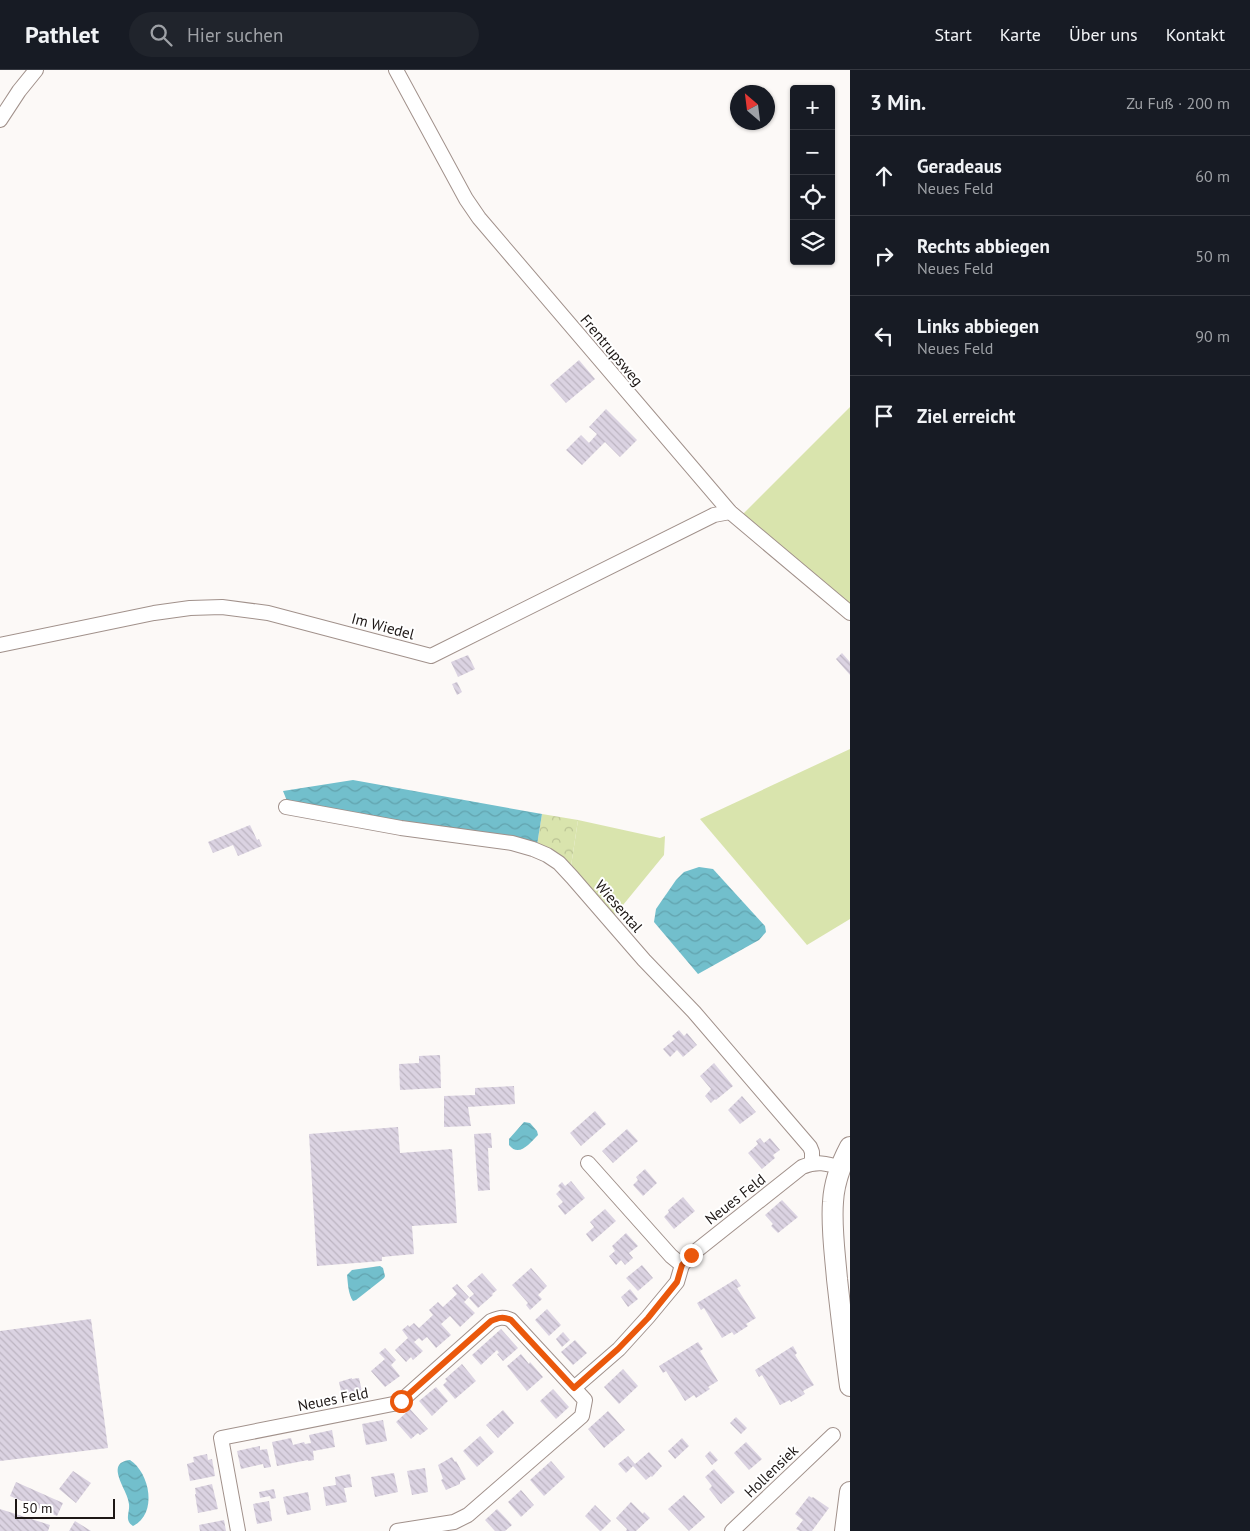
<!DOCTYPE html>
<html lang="de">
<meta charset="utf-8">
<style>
:root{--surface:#171b24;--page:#20242c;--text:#f1f3f6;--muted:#9ea1a6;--line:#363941}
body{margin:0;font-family:"PT Sans",sans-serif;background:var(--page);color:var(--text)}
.controls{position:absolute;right:15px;top:15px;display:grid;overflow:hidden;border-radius:5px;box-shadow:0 1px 4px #0004}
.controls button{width:45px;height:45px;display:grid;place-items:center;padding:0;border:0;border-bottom:1px solid var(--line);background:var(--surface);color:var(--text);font:25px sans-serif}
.compass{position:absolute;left:730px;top:15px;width:45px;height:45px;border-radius:50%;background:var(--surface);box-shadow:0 1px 4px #0004;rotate:332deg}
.scale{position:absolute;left:15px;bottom:12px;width:100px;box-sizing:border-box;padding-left:5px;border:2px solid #1d1715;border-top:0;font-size:14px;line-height:18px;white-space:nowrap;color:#1d1715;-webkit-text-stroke:4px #fff;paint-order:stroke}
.stop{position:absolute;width:15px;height:15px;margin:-11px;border:4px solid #ea580c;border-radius:50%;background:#fff}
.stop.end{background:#ea580c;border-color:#fff;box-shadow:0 1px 5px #0008}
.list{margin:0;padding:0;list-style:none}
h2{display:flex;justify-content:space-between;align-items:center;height:65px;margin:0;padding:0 20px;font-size:21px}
h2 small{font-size:16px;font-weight:400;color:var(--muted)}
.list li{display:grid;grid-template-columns:32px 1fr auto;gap:15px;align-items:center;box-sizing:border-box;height:80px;padding:0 20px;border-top:1px solid var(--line)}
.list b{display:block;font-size:19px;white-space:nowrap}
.list p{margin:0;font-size:16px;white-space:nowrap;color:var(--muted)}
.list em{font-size:16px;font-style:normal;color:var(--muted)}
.icon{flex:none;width:28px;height:28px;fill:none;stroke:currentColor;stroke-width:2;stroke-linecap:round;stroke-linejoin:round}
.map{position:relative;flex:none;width:850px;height:1461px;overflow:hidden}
header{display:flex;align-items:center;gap:30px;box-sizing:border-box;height:70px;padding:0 25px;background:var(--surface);border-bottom:1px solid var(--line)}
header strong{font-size:24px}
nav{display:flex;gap:28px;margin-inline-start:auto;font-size:18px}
.search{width:350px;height:45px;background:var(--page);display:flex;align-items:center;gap:12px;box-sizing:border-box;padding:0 18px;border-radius:28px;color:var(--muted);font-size:19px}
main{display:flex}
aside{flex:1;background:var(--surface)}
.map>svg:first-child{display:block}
.green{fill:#d9e4ad}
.forest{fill:url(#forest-crowns)}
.water{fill:url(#water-waves)}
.building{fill:url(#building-back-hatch)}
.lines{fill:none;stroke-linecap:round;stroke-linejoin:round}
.street-casing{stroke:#a1918b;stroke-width:16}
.secondary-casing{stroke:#a1918b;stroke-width:22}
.street{stroke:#fff;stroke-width:14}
.secondary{stroke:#fff;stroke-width:20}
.route{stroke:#ea580c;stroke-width:6}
.labels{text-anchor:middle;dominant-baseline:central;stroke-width:4;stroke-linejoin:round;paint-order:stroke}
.street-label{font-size:15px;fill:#1d1715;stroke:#fff}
</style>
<header>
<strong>Pathlet</strong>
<div class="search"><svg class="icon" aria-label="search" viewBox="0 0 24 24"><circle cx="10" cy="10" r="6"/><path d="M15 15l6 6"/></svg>Hier suchen</div>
<nav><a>Start</a><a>Karte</a><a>Über uns</a><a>Kontakt</a></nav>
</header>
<main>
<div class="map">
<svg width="850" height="1461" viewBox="0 0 850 1461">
<defs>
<pattern id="forest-crowns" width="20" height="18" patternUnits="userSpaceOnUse" patternTransform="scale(1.25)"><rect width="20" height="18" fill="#d9e4ad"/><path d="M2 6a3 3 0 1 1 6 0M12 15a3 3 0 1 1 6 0" fill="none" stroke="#bac394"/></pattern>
<pattern id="water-waves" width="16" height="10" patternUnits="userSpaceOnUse" patternTransform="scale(1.25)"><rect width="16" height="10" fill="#72bfcc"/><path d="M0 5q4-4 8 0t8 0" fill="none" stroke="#62a3ae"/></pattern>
<pattern id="building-back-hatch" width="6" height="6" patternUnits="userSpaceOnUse" patternTransform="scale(1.25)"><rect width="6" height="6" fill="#dbd3e2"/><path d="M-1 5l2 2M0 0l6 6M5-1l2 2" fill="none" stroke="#bcb4c1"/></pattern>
</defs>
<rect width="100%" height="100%" fill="#fcf9f7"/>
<g class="green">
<path d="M850,337v200l-109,-91z"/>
<path d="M850,679v170l-43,26 -107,-126z"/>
<path d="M578,750l82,18 5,-2 -1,19 -50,61 -43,-50z"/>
</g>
<path class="forest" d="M542,744l36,6 -7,46 -15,-13 -19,-8z"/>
<g class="water">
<path d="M353,710l189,34 -5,31 -250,-44 -4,-10z"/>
<path d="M699,797l14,2 52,57 1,6 -7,8 -61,34 -44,-52 2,-13 20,-29 8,-8z"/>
<path d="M524,1052l6,1 7,8 1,4c-8,8 -19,23 -29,10v-6z"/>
<path d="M380,1196l3,2 2,8 -1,2 -28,22 -3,1c-5,-7 -5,-18 -6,-26l5,-5z"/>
<path d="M130,1390c20,13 28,54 3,66 -9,-6 -3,-13 -4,-22 0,-13 -26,-41 1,-44z"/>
</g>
<g class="building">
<path d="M579,290l16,19 -29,24 -16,-18z"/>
<path d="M606,339l31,31 -17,17 -15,-15 -23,23 -16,-15 15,-15 8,8 8,-9 -8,-7z"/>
<path d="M842,583l8,9v13l-14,-16z"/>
<path d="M468,585l7,14 -17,8 -7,-15z"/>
<path d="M457,612l5,10 -5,3 -5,-11z"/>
<path d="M250,755l7,15 2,-1 3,7 -24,10 -5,-11 -20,8 -5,-11z"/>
<path d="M679,960l5,6 3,-3 10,12 -14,12 -6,-7 -7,7 -7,-8 12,-10 -3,-3z"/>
<path d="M440,985l1,33 -41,2 -1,-26 20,-1v-7z"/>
<path d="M714,993l19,23 -17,14 -1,-1 -4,4 -6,-7 6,-7 -11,-13z"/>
<path d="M514,1016l1,18 -47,3 3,19 -27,1v-31l31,-1v-7z"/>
<path d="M742,1026l14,16 -16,12 -12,-14z"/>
<path d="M595,1041l11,13 -25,22 -11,-13z"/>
<path d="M398,1057l2,26 52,-4 5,74 -45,3 2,28 -32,3v4l-65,5 -8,-132z"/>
<path d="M627,1059l11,12 -25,22 -11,-12z"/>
<path d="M491,1063l1,15h-4l2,42 -12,1 -4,-57z"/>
<path d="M760,1068l4,5 6,-5 10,12 -7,5 2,3 -13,11 -14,-16 10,-9 -2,-3z"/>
<path d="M645,1099l12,14 -14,13 -10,-11 5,-5 -2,-3z"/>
<path d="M571,1111l14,17 -20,17 -7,-9 5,-4 -7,-8 5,-5 -3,-3 4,-4 3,4z"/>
<path d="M683,1127l12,14 -21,18 -10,-12 5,-5 -1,-2z"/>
<path d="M782,1130l16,17 -20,16 -7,-7 2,-2 -8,-9z"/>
<path d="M605,1139l11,12 -24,21 -6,-8 8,-7 -4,-5z"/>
<path d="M626,1163l12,13 -9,7 4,5 -8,7 -4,-5 -5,5 -7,-9 6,-5 -3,-5z"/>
<path d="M642,1195l11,13 -15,13 -12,-13z"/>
<path d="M531,1198l16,18 -9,9 4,4 -12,11 -4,-5 2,-2 -16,-18z"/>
<path d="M482,1203l15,17 -5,4 1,1 -15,13 -9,-10 5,-4 -7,-8z"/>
<path d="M736,1209l5,7 -4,2 19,30 -10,6 2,2 -14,9 -2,-3 -10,6 -18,-30 -3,2 -4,-7z"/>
<path d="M457,1214l12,13 -5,5 11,11 -15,14 -10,-11 -9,8 10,11 -15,13 -9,-11 -5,4 -3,-3 -5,4 9,9 -10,9 -2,-3 -5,5 -11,-12 13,-12 -6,-8 6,-5 1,2 5,-4 5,5 14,-13 -4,-5 9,-8 5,5 14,-13 -5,-6z"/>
<path d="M630,1219l8,10 -10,8 -7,-10z"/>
<path d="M547,1239l14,16 -12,11 -14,-16z"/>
<path d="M91,1249l17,129 -108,13v-130z"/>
<path d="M501,1259l17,19 -15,13 -6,-7 2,-1 -2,-3 -16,15 -9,-10z"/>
<path d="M563,1262l7,8 -8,7 -6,-8z"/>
<path d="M575,1270l12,13 -14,12 -12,-13z"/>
<path d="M698,1272l5,7 -3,2 18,30 -10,6 2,2 -14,9 -2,-3 -9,6 -19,-30 -3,2 -4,-7z"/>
<path d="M793,1276l4,7 -2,2 19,30 -11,6 2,3 -14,8 -1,-2 -10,5 -18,-30 -3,2 -4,-7z"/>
<path d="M385,1278l11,12 -5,5 9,11 -15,11 -14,-16 14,-12 -6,-6z"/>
<path d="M521,1284l8,10 1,-2 13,15 -16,14 -20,-25z"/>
<path d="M462,1294l14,17 -21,18 -12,-14 4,-4 -2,-2z"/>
<path d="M623,1299l15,17 -19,18 -15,-17z"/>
<path d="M352,1308v1l7,-1 4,18 -13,4v-1l-7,1 -4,-18z"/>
<path d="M436,1317l12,14 -16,15 -13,-15z"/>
<path d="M553,1319l16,18 -13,12 -16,-18z"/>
<path d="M410,1339l18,20 -8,6 -2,-2 -7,6 -15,-17z"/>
<path d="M503,1340l11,13 -16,15 -12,-13z"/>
<path d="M608,1341l17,19 -21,18 -16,-19z"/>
<path d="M736,1347l11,11 -6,6 -11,-11z"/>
<path d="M383,1350l4,21 -21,4 -4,-21z"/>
<path d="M332,1360l3,17 -22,4 1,9 -6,1v-1l-31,6 -5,-24 19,-4 2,7 11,-3 1,2 6,-1 -2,-8z"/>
<path d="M480,1366l14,16 -17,15 -14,-16z"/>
<path d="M682,1368l7,8 -14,13 -7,-8z"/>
<path d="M746,1372l16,17 -13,11 -15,-17z"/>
<path d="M260,1376v4l7,-1 4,18 -7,1 -1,-4 -22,5 -4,-18z"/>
<path d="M710,1381l8,9 -6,5 -7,-9z"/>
<path d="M649,1382l13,14 -10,11 -1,-1 -5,4 -13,-14 -7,7 -8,-9 10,-8 7,8z"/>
<path d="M207,1384l1,6 4,-1 3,17 -25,5 -3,-17 7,-2 -1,-5z"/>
<path d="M452,1387l3,5 1,-1 10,18 -6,3v2l-14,6 -5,-10 2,-1 -5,-14z"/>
<path d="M551,1391l14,16 -21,19 -14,-16z"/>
<path d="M425,1398l3,24 -16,3 -5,-24z"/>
<path d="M714,1399l21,23 -14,12 -12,-15 3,-3 -7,-9z"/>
<path d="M73,1401l18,12 -15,20 -17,-14z"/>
<path d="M394,1403l4,19 -23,5 -4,-20z"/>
<path d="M350,1404l2,13 -8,1 3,14 -21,4 -3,-19 13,-2 -1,-8z"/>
<path d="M16,1412l47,21 -6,13 -47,-20z"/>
<path d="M212,1414l6,25 -20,4 -3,-19h1l-1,-6z"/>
<path d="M274,1419l2,9 -5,1 -1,-3 -10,2 -1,-6z"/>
<path d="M521,1420l13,15 -13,12 -13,-15z"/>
<path d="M308,1422l3,18 -24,5 -4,-18z"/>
<path d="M684,1425l21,22 -16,14 -21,-22z"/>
<path d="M809,1426l3,2 1,-1 16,11 -17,23h-12l-4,-2 7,-9 -8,-6z"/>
<path d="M269,1431l3,20 -15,3 -4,-20z"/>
<path d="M631,1432l12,12 1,-2 6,6 -14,13h-10l1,-2 -11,-11z"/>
<path d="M595,1435l16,16 -10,10h-1l-15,-15z"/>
<path d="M0,1439l50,16 -2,6h-48z"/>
<path d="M497,1439l15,16 -7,6h-10l-10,-11z"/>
<path d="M224,1450l2,11h-26l-1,-6z"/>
<path d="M75,1451l16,10h-22z"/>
</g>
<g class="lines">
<g class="street-casing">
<g id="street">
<path d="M396,0l70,129 13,19 251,294 120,101"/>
<path d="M0,50l19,-29 17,-21"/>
<path d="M0,575l154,-32 36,-5 32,-1 46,6 163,43 283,-141 16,-3"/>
<path d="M286,737l115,21 111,15 21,6 14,6 12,8 13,14 72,83 50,52 116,135 2,5v11"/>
<path d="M588,1093l83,93 11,9"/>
<path d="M574,1318l45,-39 29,-32 29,-35 5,-17 9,-10 111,-88c15,-6 24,-4 39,1"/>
<path d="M238,1461l-17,-93 172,-34 8,-3 90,-80c7,-3 12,-5 20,-1l74,80 -3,16 -114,99 -14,7 -57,9"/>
<path d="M732,1461l101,-96"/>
</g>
</g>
<g class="secondary-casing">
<g id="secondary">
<path d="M850,1077c-9,17 -16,36 -17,55 -2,25 2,52 4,77 4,35 8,71 13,107"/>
<path d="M845,1461l5,-39"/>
</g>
</g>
<use href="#street" class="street"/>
<use href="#secondary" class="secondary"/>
</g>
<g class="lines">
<path class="route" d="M401,1331l90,-80c7,-3 12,-5 20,-1l63,68 44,-39 30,-31 29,-36 5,-17 9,-10"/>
</g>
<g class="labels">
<g class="street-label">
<text transform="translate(612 280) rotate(50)">Frentrupsweg</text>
<text transform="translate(383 556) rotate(15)">Im Wiedel</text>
<text transform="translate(619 836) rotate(49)">Wiesental</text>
<text transform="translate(735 1129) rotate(-38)">Neues Feld</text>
<text transform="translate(333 1329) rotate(-11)">Neues Feld</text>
<text transform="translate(771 1401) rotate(-44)">Hollensiek</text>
</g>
</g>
</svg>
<div class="controls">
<button>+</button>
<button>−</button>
<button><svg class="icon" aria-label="locate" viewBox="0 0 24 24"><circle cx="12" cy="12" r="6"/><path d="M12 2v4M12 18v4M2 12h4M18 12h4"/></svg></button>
<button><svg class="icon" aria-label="layers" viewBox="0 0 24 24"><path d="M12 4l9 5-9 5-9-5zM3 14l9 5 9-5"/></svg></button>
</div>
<svg class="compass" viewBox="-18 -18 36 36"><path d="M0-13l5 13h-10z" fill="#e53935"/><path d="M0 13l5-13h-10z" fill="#9ea1a6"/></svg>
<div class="scale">50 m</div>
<div class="stop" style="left:401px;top:1331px"></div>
<div class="stop end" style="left:691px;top:1185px"></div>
</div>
<aside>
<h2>3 Min.<small>Zu Fuß · 200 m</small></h2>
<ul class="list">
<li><svg class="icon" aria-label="ahead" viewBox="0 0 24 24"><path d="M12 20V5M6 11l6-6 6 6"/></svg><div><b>Geradeaus</b><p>Neues Feld</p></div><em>60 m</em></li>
<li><svg class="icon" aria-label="right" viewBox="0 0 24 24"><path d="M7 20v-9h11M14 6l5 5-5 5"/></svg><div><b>Rechts abbiegen</b><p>Neues Feld</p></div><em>50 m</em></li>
<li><svg class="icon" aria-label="left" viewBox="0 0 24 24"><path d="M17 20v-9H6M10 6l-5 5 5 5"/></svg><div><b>Links abbiegen</b><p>Neues Feld</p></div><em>90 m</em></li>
<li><svg class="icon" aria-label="arrive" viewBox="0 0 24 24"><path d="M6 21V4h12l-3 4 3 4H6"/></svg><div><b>Ziel erreicht</b></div></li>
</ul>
</aside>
</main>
